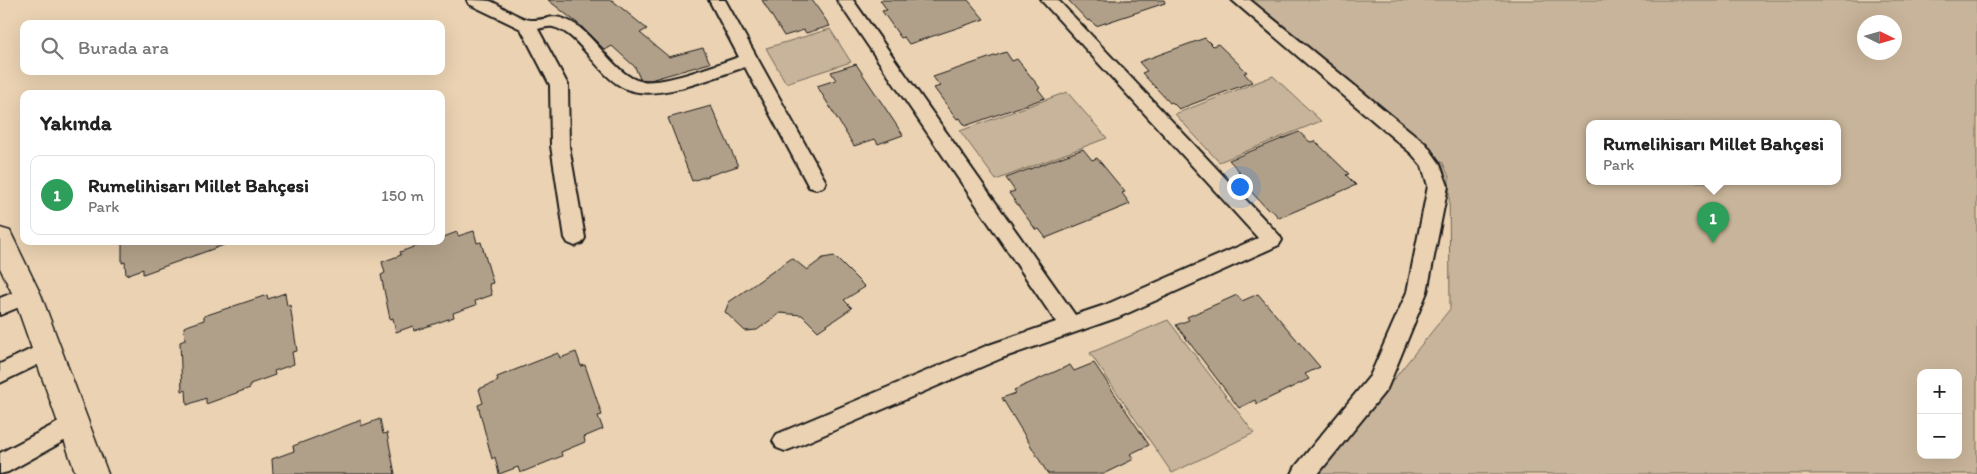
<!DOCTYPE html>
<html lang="tr">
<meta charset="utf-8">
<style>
:root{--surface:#fff;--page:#f2f2f2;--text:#222;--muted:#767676;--line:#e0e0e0;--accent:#0b8043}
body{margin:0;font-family:Itim,sans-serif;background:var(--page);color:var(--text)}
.controls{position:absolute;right:15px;bottom:15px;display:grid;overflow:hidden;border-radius:10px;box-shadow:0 5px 20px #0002}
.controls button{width:45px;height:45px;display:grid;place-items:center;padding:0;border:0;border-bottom:1px solid var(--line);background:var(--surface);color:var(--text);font:25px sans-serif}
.compass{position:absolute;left:1857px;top:15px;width:45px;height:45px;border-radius:50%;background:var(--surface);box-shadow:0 5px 20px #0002;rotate:95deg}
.you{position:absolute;left:1239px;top:186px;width:18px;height:18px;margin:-12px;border:4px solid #fff;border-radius:50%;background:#1a73e8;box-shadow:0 0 0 8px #1a73e833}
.badge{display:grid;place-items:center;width:32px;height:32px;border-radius:50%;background:var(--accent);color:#fff;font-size:16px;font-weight:700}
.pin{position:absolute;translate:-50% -41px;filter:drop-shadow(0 1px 2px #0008)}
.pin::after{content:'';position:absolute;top:26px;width:18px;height:15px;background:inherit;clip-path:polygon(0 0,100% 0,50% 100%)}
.popup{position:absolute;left:1586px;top:120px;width:255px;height:65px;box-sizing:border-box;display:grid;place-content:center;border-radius:10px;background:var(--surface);filter:drop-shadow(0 1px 4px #0005);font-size:16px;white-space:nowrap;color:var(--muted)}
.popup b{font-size:19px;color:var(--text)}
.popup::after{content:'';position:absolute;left:50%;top:100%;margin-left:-10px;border:10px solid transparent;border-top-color:var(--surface)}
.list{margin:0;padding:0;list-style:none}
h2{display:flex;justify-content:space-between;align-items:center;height:65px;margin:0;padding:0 20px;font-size:21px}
h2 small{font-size:16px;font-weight:400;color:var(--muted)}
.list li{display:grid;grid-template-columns:32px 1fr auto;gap:15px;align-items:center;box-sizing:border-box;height:80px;margin:0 10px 10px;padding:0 10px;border:1px solid var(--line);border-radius:10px}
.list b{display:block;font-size:19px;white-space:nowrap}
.list p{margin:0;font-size:16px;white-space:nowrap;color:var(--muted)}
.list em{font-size:16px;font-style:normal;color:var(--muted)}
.icon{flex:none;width:28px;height:28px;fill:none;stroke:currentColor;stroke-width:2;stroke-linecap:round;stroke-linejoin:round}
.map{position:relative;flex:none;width:1977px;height:474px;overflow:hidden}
.search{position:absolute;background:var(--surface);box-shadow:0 5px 20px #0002;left:20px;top:20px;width:425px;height:55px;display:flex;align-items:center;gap:12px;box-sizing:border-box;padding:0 18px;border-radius:10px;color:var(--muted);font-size:19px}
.panel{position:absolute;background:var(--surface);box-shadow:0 5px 20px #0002;left:20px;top:90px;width:425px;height:155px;border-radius:10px}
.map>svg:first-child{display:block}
.green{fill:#c8b49a;stroke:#72685b;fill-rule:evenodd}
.building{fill:#b1a089;stroke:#1c1c1c}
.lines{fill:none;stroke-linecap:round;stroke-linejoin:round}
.street-casing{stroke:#1c1c1c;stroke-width:4}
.secondary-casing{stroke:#1c1c1c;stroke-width:3}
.street{fill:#ead2b2;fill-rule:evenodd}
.secondary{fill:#ead2b2;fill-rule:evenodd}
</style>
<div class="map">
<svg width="1977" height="474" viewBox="0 0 1977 474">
<rect width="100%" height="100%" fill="#ead2b2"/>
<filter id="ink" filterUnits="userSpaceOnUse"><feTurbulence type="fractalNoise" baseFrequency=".02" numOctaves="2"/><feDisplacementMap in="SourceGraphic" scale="10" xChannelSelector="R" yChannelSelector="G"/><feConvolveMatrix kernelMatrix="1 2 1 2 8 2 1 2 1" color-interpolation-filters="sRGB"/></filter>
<g filter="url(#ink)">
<g class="green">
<path d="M1247,0h730v474h-659l132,-165 -1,-132 -6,-14zM1864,22h30v30h-30zM1589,124h248v58h-248zM1921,373h37v82h-37z"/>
<path d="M830,29l21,33 -65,21 -20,-35z"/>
<path d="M1273,76l48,45 -102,41 -44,-48z"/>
<path d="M1067,92l40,46 -111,42 -36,-49z"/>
<path d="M1168,320l86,113 -82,40 -82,-120z"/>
</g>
<g class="building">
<path d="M548,0h64l35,29 -7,4 29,24 34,-9 7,15 -60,17 -10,-1 -5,-12 -23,-21 -7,4 -24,-24z"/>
<path d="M762,0h50l18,26 -24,7 -2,-3 -20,6z"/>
<path d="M880,0h88l16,19 -75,25 -5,-7 -3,1 -19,-27 5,-1z"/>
<path d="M1068,0h96l1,3 -69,23 -6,-6 -2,1z"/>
<path d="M1205,38l8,8 5,-2 29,28 -3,1 8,9 -73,27 -7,-7 -2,1 -28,-30 5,-2 -8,-9z"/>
<path d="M1006,52l6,9 5,-2 23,29 -2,1 7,9 -80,28 -5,-8 -3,1 -23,-31 6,-2 -7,-9z"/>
<path d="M856,64l47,71 -25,9 -3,-5 -21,7 -37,-60 19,-6 -5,-8z"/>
<path d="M711,106l27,60 -46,15 -24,-63z"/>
<path d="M1299,132l11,10 5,-1 34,33 -3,1 10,10 -77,33 -8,-9 -3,1 -33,-36 5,-2 -11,-12z"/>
<path d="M1083,149l9,11 5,-2 28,34 -3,1 8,11 -84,34 -7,-9 -3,1 -27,-37 6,-2 -9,-13z"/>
<path d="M474,231l3,12 4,-1 12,41 -4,1 3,11 -17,6 1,4 -23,8 1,4 -40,14 -1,-5 -17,6 -3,-14 -3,1 -9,-44 4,-2 -3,-11 19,-7 -1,-3 30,-11h11v-3l16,-6 1,4z"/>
<path d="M122,241h101l1,4 -81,29v-5l-17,6 -1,-13 -3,1z"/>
<path d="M834,256l31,31 -21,13 8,8 -34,23 -16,-16 -22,-2 -23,17 -12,1 -20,-19 4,-10 63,-44 15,12 16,-12z"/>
<path d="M285,293l2,13 3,-1 7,46 -5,1 2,12 -20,7 1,4 -25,9v4l-44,16v-6l-19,7 -1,-15 -4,1 -2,-49 5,-2 -1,-13 20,-7v-4l63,-21 1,4z"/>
<path d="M1258,294l62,73 -15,7 4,5 -52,25 -2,-4 -16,8 -63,-83 13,-5 -2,-3 50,-22 5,6z"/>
<path d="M576,352l5,14 4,-1 17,50 -4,1 5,13 -19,8 1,5 -24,10 1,4 -42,17 -2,-6 -19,7 -4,-17 -3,2 -14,-54 5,-2 -4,-14 19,-8 -1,-4 61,-24 2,5z"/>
<path d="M1094,363l55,82 -19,9 4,5 -31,15h-55l-46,-76 14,-5 -2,-3 56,-25 4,6z"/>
<path d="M380,419l3,15 4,-1 8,41h-122l-1,-15 22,-8 -1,-5 68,-26v6z"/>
</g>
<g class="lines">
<g class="street-casing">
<g id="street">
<path d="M467,0c7,0 16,0 23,1 11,4 30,19 41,19 16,1 21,-8 40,2 23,12 46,55 69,59 25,4 74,-16 99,-24l-30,-57h16l101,182 -3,5 -7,2 -7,-2 -64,-120c-31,10 -81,32 -112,24 -33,-7 -51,-58 -80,-64 -5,-1 -11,1 -15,2l30,56 1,61 16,92 -3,5 -7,3 -7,-3 -3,-5 -14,-92 -1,-61 -29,-56 -52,-25z"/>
<path d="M837,0h16l222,315 30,-10 153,-67 -217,-238h17l221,235 3,5 -3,5 -160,72 -117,41 -209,90 -8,3 -8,-3 -4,-7 4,-7 209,-88 70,-24z"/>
<path d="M1232,0h18l176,144 14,20 8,22 -21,106 -37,90 -3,7 -69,85h-26l4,-8 74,-90 37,-84 21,-106 -6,-20 -10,-12z"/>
<path d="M27,287l7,2 3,6 -3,6 -34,14v-17z"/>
<path d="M46,342l8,3 3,6 -3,6 -54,26v-19z"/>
<path d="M74,414l8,3 3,7 -3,7 -74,41 -8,2v-21z"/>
</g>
</g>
<g class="secondary-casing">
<path id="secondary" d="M0,228l10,3 31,64 67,179h-32l-63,-179 -13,-27z"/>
</g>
<use href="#street" class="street"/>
<use href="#secondary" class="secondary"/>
</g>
</g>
</svg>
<div class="controls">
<button>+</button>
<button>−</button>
</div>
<svg class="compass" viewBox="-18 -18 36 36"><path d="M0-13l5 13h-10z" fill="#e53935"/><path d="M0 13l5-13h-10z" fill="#767676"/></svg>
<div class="you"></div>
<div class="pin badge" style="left:1713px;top:243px;background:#2e9e5b">1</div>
<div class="popup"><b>Rumelihisarı Millet Bahçesi</b>Park</div>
<div class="search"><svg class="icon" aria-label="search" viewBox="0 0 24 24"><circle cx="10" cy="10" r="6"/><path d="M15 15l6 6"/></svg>Burada ara</div>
<section class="panel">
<h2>Yakında<small></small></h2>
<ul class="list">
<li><span class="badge" style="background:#2e9e5b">1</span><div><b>Rumelihisarı Millet Bahçesi</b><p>Park</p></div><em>150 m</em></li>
</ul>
</section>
</div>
